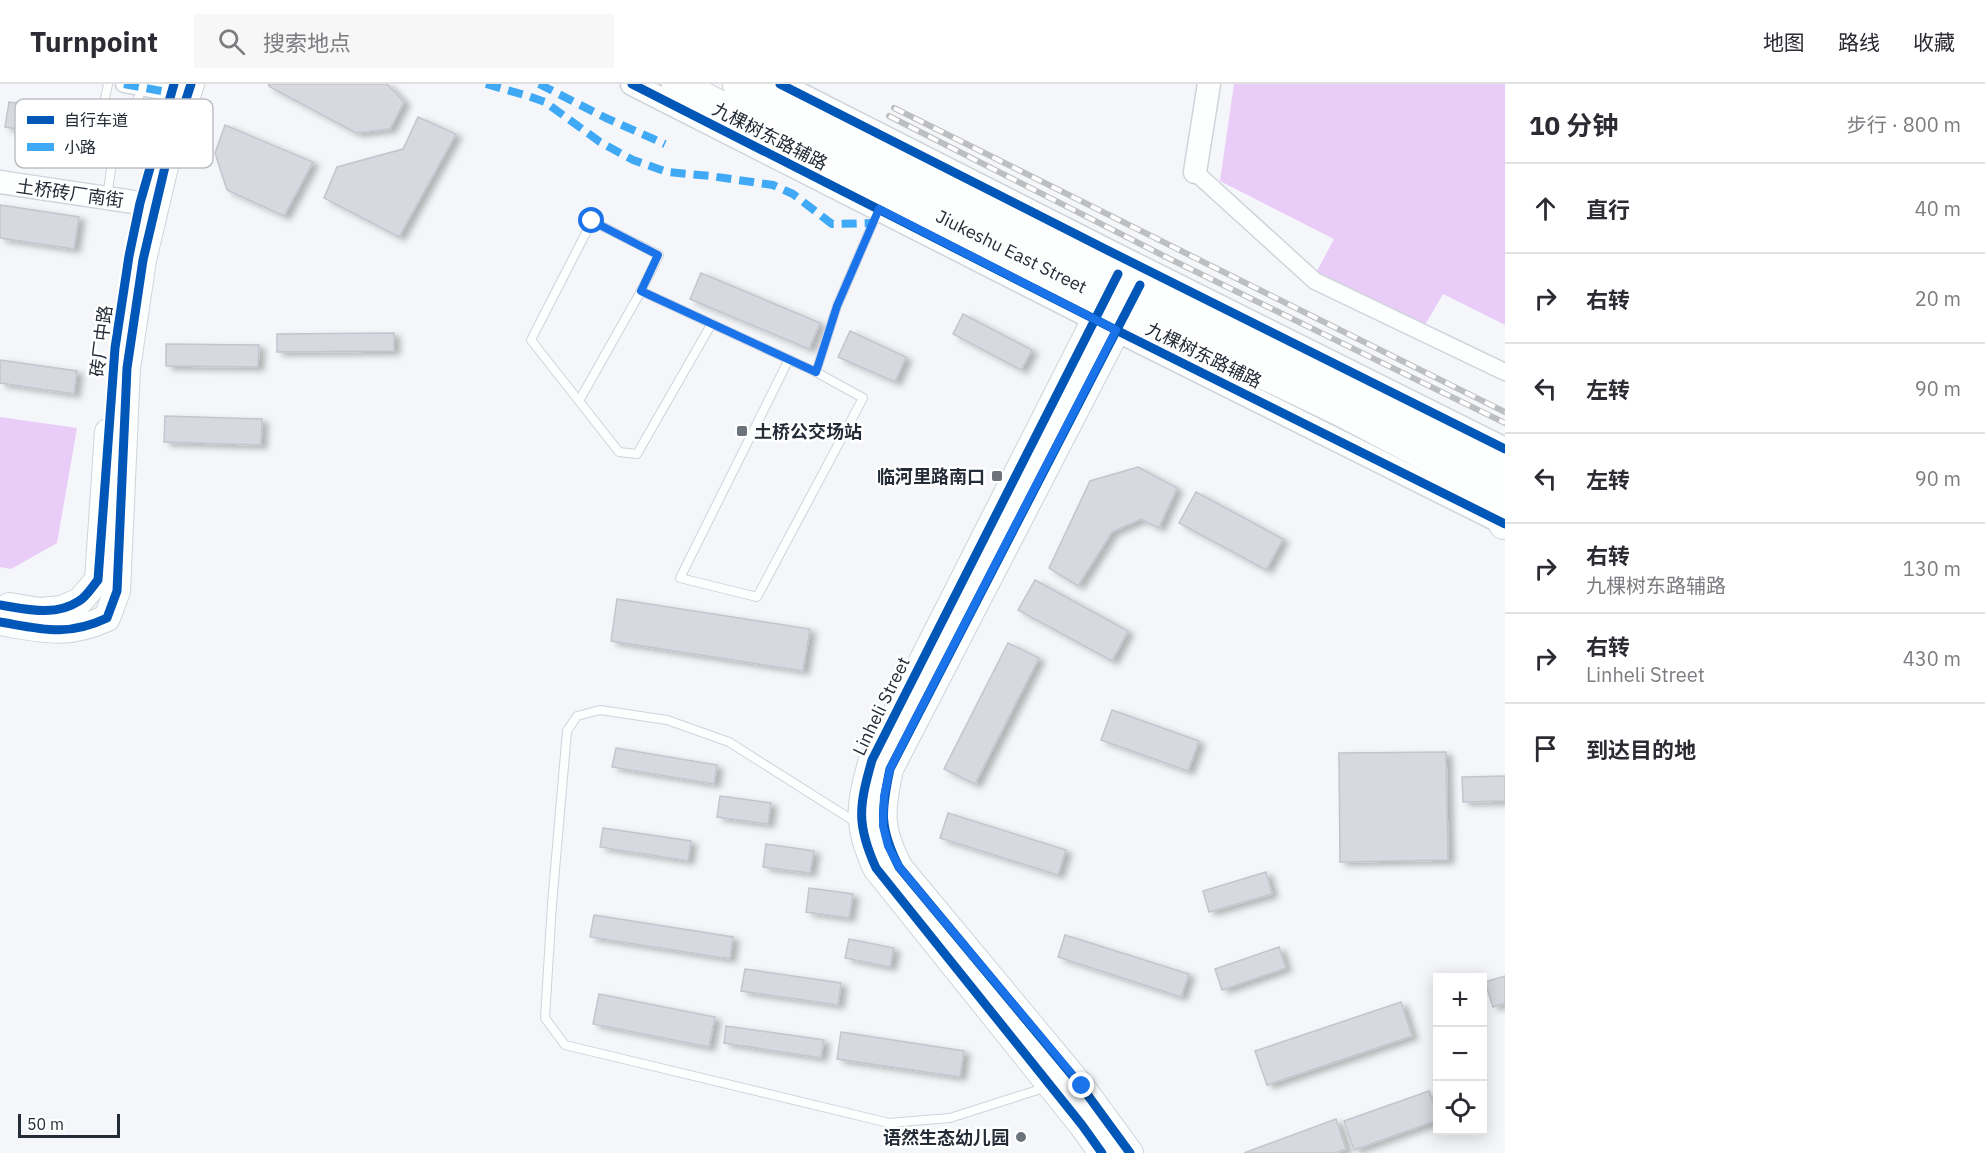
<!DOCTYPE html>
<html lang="zh">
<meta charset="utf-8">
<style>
:root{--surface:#fff;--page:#f7f7f7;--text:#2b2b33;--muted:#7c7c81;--line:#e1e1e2}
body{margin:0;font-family:"IBM Plex Sans","Noto Sans SC",sans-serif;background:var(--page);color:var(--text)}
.controls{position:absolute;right:18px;bottom:18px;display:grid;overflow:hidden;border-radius:0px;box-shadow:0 3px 15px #0003}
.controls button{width:54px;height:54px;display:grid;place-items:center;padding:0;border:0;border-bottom:2px solid var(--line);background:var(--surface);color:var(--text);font:30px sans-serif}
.scale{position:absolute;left:18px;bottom:15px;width:102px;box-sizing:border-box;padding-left:6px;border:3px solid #232c37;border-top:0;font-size:16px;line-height:21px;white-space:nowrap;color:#232c37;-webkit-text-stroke:4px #fff;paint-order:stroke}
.stop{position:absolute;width:18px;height:18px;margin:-14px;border:4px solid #1a73e8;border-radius:50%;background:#fff}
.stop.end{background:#1a73e8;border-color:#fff;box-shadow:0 2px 6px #0008}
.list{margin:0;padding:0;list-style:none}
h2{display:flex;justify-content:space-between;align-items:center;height:78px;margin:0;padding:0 24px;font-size:26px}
h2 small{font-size:20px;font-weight:400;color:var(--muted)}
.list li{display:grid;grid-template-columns:39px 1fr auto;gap:18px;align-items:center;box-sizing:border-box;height:90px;padding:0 24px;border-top:2px solid var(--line)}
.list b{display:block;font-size:22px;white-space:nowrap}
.list p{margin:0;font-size:20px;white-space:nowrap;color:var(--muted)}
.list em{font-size:20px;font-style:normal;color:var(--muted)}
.icon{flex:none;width:33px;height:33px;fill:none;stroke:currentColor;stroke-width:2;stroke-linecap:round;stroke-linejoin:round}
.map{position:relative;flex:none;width:1505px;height:1069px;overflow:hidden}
header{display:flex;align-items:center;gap:36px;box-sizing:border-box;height:84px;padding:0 30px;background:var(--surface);border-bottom:2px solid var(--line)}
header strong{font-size:28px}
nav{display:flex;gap:33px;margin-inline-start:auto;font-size:21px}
.search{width:420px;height:54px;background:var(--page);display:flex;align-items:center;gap:15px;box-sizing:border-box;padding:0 21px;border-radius:0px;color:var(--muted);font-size:22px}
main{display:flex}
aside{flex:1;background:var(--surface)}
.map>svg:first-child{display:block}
.green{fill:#e9ccf8}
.building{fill:#d7d8e0;stroke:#c4c5cd;stroke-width:1.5;filter:url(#shadow)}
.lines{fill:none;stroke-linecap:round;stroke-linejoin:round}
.lane-casing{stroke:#cfd4db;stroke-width:10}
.street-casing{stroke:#cfd4db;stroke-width:19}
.secondary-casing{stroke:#cfd4db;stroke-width:25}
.primary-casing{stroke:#cfd4db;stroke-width:28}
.highway-casing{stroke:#cfd4db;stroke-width:32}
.lane{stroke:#fdfefe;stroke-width:8}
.street{stroke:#fdfefe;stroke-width:16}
.secondary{stroke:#fdfefe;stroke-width:22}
.primary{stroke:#fdfefe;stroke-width:26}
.highway{stroke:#fdfefe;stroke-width:30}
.rail-casing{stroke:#bdbebf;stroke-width:6}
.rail{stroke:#fff;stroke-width:4;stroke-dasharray:11;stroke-linecap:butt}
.quiet{stroke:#3fa9f5;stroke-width:8;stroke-dasharray:15 8;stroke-linecap:butt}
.cycleway-casing{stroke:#fff;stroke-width:13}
.cycleway{stroke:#0057b8;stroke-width:9}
.route{stroke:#1a73e8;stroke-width:8}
.poi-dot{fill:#6c737b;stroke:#fff;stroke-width:2}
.labels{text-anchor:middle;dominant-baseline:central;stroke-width:5;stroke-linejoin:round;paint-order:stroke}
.street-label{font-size:18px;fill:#232c37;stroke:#fff}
.poi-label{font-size:18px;font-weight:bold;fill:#232c37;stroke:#fff;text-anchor:end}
.key{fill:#fff;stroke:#bdc0c3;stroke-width:1.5}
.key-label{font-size:16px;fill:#232c37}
</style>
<header>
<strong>Turnpoint</strong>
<div class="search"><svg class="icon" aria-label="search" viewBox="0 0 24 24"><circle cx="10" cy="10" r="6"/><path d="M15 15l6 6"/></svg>搜索地点</div>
<nav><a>地图</a><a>路线</a><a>收藏</a></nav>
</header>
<main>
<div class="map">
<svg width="1505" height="1069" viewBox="0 0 1505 1069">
<defs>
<filter id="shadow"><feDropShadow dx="6" dy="3.5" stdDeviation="3" flood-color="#0004"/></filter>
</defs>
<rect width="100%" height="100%" fill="#f4f6f9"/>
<g class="green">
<path d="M1234,0h271v241l-62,-31 -21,36 -106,-57 18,-34 -114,-58z"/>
<path d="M0,333l77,11 -20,115 -46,26 -11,-2z"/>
</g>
<g class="building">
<path d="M268,0h119l17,18 -14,27 -34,4 -86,-46z"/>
<path d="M9,18l93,13 -4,25 -93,-13z"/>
<path d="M418,33l38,17 -57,103 -75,-39 13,-31 66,-18z"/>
<path d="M225,41l88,37 -29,54 -57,-26 -12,-37z"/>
<path d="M0,121l79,12 -5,32 -74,-11z"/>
<path d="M701,189l119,50 -11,26 -119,-50z"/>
<path d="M963,230l69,36 -11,20 -68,-36z"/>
<path d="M850,247l56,26 -11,25 -57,-25z"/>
<path d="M394,249v18l-117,1v-18z"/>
<path d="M166,260l93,1 -1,22 -92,-1z"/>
<path d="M0,276l77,11 -3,23 -74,-11z"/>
<path d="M165,332l97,3 -1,26 -97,-3z"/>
<path d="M1138,383l39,21 -18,40 -18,-9 -29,13 -34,54 -29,-18 41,-87z"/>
<path d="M1196,408l87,47 -17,31 -87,-47z"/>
<path d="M1035,496l93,51 -16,30 -94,-51z"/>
<path d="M617,515l193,30 -7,42 -192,-30z"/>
<path d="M1008,559l31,15 -64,126 -31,-15z"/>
<path d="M1112,626l87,31 -11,30 -87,-31z"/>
<path d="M616,664l101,17 -3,19 -102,-17z"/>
<path d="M1446,668l2,108 -108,2 -1,-109z"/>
<path d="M1505,692v25l-42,1 -1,-25z"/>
<path d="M720,712l51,7 -3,21 -51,-7z"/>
<path d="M948,729l118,37 -8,25 -118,-37z"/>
<path d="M603,744l88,13 -3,20 -88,-14z"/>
<path d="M766,760l48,7 -4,22 -47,-6z"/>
<path d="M1266,788l6,22 -63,18 -6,-21z"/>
<path d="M809,804l44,6 -4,24 -43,-6z"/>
<path d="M594,831l139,22 -3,22 -140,-22z"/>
<path d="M1065,851l124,39 -8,23 -123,-40z"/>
<path d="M849,855l45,9 -4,19 -45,-9z"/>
<path d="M1279,863l7,21 -64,22 -7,-21z"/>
<path d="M745,885l96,14 -3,22 -97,-14z"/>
<path d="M1505,892v27l-12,4 -8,-25z"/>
<path d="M599,910l116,23 -6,30 -116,-23z"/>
<path d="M1401,918l11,34 -145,49 -12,-34z"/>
<path d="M726,942l98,14 -3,18 -97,-15z"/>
<path d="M841,948l123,19 -4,26 -123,-18z"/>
<path d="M1429,1007l9,29 -84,30 -10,-29z"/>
<path d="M1336,1035l10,30 -11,4h-91z"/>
</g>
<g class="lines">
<g class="lane-casing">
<g id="lane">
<path d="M114,63l30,-61"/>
<path d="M107,113l7,-48 -10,-46 4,-19"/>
<path d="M712,239l-75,131 -18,-2 -40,-51 62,-110 175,81 21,-66 41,-95"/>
<path d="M789,275l-109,219 77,19 106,-199 -47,-26"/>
<path d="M579,317l-48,-61 61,-119 67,34 -18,36"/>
<path d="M857,739l-128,-81 -62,-22 -67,-10 -23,6 -10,15 -15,173 -7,114 20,27 324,78 61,-5 97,-31"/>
</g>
</g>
<g class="street-casing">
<g id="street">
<path d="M124,0l48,9"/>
<path d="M1195,88l120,109 190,91"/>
</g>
</g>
<g class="secondary-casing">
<g id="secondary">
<path d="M632,0l484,246 389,194"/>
<path d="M780,0l327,166 398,199"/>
<path d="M1195,88l14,-88"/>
<path d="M0,98l140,21"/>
</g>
</g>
<g class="primary-casing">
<g id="primary">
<path d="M9,522l31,5 22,-2 18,-8 18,-21 10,-148"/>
<path d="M0,538c41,7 67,15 107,-4l10,-27 10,-223 16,-108 24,-102 24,-74"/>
<path d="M1102,1069l-20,-28 -206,-257c-20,-44 -17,-62 -4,-108l243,-480"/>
<path d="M1130,1069l-49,-67 -182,-219c-20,-39 -18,-56 -9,-98l247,-478"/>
</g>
</g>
<g class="highway-casing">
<g id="highway">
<path id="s1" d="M677,0l130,66 351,173 181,87 166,87"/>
<path d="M738,0c257,126 510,259 767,386"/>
<path d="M1489,405l15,35"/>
</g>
</g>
<use href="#lane" class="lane"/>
<use href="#street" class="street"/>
<use href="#secondary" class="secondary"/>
<use href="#primary" class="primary"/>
<use href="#highway" class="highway"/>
<g class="rail-casing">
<g id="rail">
<path d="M894,24l611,304"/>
<path d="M889,32l273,139 343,168"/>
</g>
</g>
<use href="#rail" class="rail"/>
<g class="quiet">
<path d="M124,0l48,9"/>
<path d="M486,0l42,12 17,6 55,40 33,18 34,12 43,4 63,9 20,9 39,30 40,-1"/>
<path d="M539,0l67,34 59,26"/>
</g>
<g class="cycleway-casing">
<g id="cycleway">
<path d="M632,0l484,246 389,194"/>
<path d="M780,0l327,166 398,199"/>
<path d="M0,521c26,4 55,12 79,-4 7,-4 13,-14 19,-21l17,-232 14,-92 11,-53 34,-119"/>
<path d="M0,538c41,7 67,15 107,-4l10,-27 10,-223 16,-108 24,-102 24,-74"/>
<path d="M1102,1069l-20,-28 -206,-257c-20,-44 -17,-62 -4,-108l246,-486"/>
<path d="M1130,1069l-49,-67 -182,-219c-20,-39 -18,-56 -9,-98l250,-484"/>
</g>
</g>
<use href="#cycleway" class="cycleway"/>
</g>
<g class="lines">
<path class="route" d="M592,137l66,34 -17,36 175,81 21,-66 42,-97 237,121 -213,413 -13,26 -6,27 -1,30 5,20 11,21 183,219"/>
</g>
<g class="poi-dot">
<rect x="736" y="341" width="12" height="12" rx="3"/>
<rect x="991" y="386" width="12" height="12" rx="3"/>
<circle cx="1021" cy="1053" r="6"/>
</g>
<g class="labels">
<g class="street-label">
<text transform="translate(770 52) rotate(27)">九棵树东路辅路</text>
<text transform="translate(70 109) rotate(8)">土桥砖厂南街</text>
<text stroke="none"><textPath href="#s1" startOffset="374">Jiukeshu East Street</textPath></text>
<text transform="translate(101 257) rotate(-83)">砖厂中路</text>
<text transform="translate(1204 271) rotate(26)">九棵树东路辅路</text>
<text transform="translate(881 622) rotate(-64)">Linheli Street</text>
</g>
<g class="poi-label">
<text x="754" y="347" text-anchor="start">土桥公交场站</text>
<text x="985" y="392">临河里路南口</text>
<text x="1009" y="1053">语然生态幼儿园</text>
</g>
</g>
<rect x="15" y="15" width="198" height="69" rx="9" class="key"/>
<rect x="27" y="32" width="27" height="8" fill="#0057b8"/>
<rect x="27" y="59" width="27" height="8" fill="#3fa9f5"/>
<g class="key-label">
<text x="64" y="42">自行车道</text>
<text x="64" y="69">小路</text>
</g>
</svg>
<div class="controls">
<button>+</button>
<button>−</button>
<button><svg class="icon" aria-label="locate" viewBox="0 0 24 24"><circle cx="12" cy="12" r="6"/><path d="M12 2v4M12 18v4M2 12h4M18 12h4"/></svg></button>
</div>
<div class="scale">50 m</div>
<div class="stop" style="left:592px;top:137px"></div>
<div class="stop end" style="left:1082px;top:1002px"></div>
</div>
<aside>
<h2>10 分钟<small>步行 · 800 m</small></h2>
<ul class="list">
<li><svg class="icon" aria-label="ahead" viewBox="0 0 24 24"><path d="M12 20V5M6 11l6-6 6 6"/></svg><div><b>直行</b></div><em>40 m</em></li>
<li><svg class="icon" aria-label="right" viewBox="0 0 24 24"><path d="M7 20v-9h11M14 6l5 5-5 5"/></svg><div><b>右转</b></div><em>20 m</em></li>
<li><svg class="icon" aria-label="left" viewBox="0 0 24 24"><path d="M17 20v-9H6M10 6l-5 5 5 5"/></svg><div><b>左转</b></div><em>90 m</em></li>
<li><svg class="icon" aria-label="left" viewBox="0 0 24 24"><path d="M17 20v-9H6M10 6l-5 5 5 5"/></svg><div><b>左转</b></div><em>90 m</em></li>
<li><svg class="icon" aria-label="right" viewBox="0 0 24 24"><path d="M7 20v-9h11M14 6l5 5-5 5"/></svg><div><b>右转</b><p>九棵树东路辅路</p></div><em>130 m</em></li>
<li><svg class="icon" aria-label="right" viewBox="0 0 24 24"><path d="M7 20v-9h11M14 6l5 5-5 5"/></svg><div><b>右转</b><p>Linheli Street</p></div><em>430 m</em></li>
<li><svg class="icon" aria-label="arrive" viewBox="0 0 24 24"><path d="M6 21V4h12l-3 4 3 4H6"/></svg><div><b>到达目的地</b></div></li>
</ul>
</aside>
</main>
